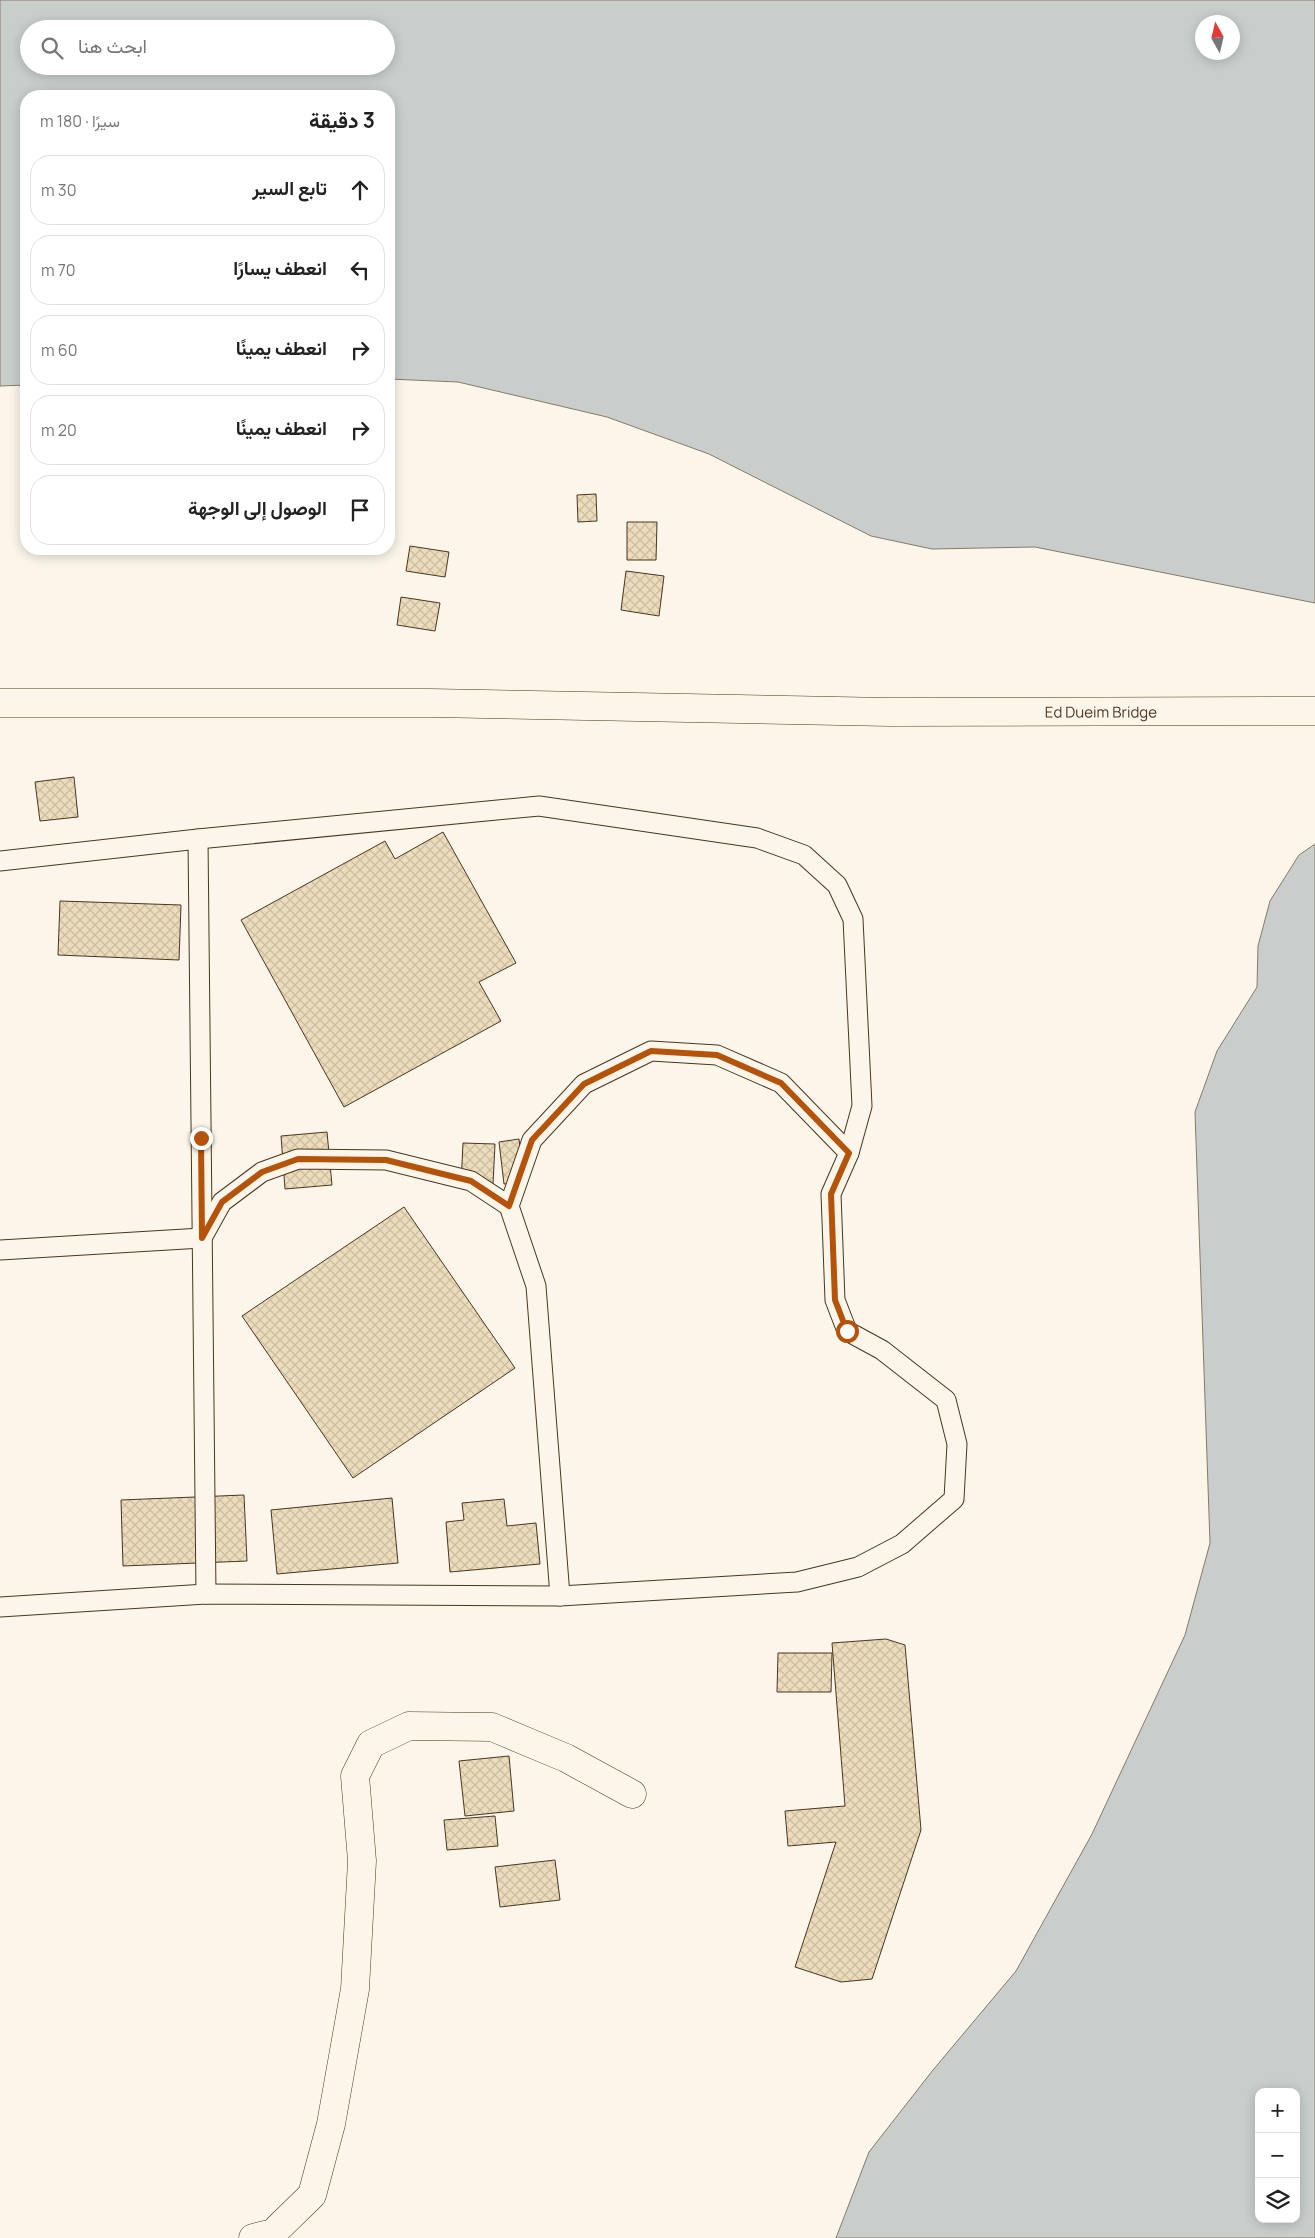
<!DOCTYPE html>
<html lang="ar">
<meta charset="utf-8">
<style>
:root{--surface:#fff;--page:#f6f6f6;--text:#222;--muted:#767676;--line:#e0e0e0}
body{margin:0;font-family:Manrope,Vazirmatn,sans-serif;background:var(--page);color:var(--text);direction:rtl}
.controls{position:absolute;right:15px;bottom:15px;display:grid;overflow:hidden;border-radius:10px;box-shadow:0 2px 12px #0003}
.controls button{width:45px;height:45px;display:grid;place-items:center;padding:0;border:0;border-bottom:1px solid var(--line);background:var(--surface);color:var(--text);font:25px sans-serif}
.compass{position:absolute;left:1195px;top:15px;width:45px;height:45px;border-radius:50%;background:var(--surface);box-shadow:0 2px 12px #0003;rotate:352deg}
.stop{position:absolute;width:15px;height:15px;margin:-11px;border:4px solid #b45309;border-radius:50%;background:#fff}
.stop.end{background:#b45309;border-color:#fff;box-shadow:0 1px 5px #0008}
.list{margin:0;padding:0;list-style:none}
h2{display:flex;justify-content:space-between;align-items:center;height:65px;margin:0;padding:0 20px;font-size:21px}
h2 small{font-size:16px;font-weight:400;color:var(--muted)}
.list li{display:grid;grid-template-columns:32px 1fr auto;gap:15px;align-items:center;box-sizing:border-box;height:70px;margin:0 10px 10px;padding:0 10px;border:1px solid var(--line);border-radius:20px}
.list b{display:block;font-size:19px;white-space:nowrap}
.list em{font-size:16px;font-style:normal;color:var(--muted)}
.icon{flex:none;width:28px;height:28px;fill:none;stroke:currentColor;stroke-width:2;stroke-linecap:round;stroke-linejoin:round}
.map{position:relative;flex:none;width:1315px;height:2238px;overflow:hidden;direction:ltr}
.search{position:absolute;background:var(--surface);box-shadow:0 2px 12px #0003;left:20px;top:20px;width:375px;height:55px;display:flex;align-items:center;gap:12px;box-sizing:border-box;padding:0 18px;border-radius:28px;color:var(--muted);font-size:19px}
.panel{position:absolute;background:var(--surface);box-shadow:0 2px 12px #0003;left:20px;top:90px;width:375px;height:465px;border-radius:20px;direction:rtl}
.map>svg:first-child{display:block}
.water{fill:#c9cecd;stroke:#887966;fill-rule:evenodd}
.building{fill:url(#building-cross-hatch);stroke:#4a3520}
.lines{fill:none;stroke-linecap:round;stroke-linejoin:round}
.lane-casing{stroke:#4a3520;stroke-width:21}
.street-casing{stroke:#4a3520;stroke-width:29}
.secondary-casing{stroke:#4a3520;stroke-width:29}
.lane{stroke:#fbf6e9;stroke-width:19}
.street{stroke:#fbf6e9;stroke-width:28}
.secondary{stroke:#fbf6e9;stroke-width:28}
.route{stroke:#b45309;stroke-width:6}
.labels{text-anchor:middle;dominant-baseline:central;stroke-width:4;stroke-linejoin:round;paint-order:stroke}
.street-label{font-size:15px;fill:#4a3520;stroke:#fbf6e9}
</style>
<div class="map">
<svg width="1315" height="2238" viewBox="0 0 1315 2238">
<defs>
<pattern id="building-cross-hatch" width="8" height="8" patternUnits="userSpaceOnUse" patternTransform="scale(1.25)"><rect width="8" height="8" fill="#ecdcbc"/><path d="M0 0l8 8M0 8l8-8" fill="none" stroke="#ccbda1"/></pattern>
</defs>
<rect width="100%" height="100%" fill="#fbf6e9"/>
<g class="water">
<path d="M0,0h1315v603l-280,-56 -103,2 -61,-13 -162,-82 -102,-37 -149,-35 -69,-3v-283h-363v289l-26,1zM1202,22h30v30h-30zM29,29h357v37h-357z"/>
<path d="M1315,844v1394h-479l33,-86 64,-82 83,-99 76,-137 93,-199 25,-92 -15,-431 22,-61 40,-64 1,-41 12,-45 29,-46zM1259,2092h37v127h-37z"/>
</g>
<g class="building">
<path d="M596,494l1,27 -19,1 -1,-27z"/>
<path d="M627,522h30l-1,38h-29z"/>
<path d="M410,546l39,6 -4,25 -39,-6z"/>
<path d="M626,571l38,5 -5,40 -38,-6z"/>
<path d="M401,597l39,6 -5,28 -38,-6z"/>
<path d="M74,777l4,40 -38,4 -5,-39z"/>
<path d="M443,832l73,131 -37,19 22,39 -157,86 -103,-187 144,-79 10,18z"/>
<path d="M60,901l121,4 -2,55 -121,-5z"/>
<path d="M327,1132l5,53 -47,4 -4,-53z"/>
<path d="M519,1139l5,43 -20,2 -5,-42z"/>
<path d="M463,1143l32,1 -2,40 -32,-1z"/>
<path d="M404,1207l111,161 -162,110 -111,-162z"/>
<path d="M244,1495l3,66 -124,5 -2,-66z"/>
<path d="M392,1498l6,65 -121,11 -6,-64z"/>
<path d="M504,1499l3,27 29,-3 4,41 -90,8 -4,-50 18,-2 -2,-17z"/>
<path d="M886,1639l19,6 16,185 -49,149 -31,3 -46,-15 41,-125 -48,4 -3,-35 60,-5 -13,-163z"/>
<path d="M778,1653h54l-1,39h-54z"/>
<path d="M509,1756l5,55 -49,5 -6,-55z"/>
<path d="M495,1816l3,30 -51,4 -3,-30z"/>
<path d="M555,1860l5,40 -60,7 -5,-40z"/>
</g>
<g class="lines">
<g class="lane-casing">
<g id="lane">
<path d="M198,839l8,755"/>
<path d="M0,861l198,-22 341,-33 218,32 47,17 33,30 16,34 9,187 -13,47 -18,41 4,106 12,31 35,19 64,50 11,44 -3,55 -52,45 -44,23 -61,15 -237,14 -354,-2 -206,13"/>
<path d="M509,1206l23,-66 52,-56 67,-33 66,4 64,28 68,70"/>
<path d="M0,1250l202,-12 20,-36 40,-30 36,-13 88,1 85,21 38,25 27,80 24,310"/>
</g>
</g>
<g class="street-casing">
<path id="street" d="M253,2238l20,-5 39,-38 19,-71 24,-135 7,-128 -7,-85 16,-32 38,-18 83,1 74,31 66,36"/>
</g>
<g class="secondary-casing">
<g id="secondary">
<path id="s1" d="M0,703h431l458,9 426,-1"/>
</g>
</g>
<use href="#lane" class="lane"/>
<use href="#street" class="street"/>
<use href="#secondary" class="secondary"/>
</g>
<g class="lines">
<path class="route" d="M201,1138l1,100 20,-36 40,-30 36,-13 88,1 85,21 38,25 23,-66 52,-56 67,-33 66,4 64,28 68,70 -18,41 4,106 12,31"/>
</g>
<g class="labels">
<g class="street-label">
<text stroke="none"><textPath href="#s1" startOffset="1101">Ed Dueim Bridge</textPath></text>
</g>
</g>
</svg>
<div class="controls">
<button>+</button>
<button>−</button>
<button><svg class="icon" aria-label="layers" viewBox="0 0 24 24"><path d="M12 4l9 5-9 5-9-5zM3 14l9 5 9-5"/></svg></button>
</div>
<svg class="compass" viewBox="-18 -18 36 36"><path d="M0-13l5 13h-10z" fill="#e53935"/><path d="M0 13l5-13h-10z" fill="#767676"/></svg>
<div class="stop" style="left:847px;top:1331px"></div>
<div class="stop end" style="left:201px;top:1138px"></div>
<div class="search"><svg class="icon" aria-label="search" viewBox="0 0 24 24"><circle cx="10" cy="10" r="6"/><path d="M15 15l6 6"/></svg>ابحث هنا</div>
<section class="panel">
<h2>3 دقيقة<small>سيرًا · 180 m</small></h2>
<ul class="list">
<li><svg class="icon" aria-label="ahead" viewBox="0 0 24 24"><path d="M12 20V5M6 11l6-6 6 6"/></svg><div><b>تابع السير</b></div><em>30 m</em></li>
<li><svg class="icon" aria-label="left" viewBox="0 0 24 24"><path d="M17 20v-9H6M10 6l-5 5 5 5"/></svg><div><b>انعطف يسارًا</b></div><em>70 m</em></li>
<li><svg class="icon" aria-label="right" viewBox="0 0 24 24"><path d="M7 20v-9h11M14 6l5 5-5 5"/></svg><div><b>انعطف يمينًا</b></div><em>60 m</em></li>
<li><svg class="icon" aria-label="right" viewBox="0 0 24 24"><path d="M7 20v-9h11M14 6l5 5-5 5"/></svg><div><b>انعطف يمينًا</b></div><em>20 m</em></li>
<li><svg class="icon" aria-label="arrive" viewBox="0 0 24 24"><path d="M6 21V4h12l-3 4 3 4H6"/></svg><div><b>الوصول إلى الوجهة</b></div></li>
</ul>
</section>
</div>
